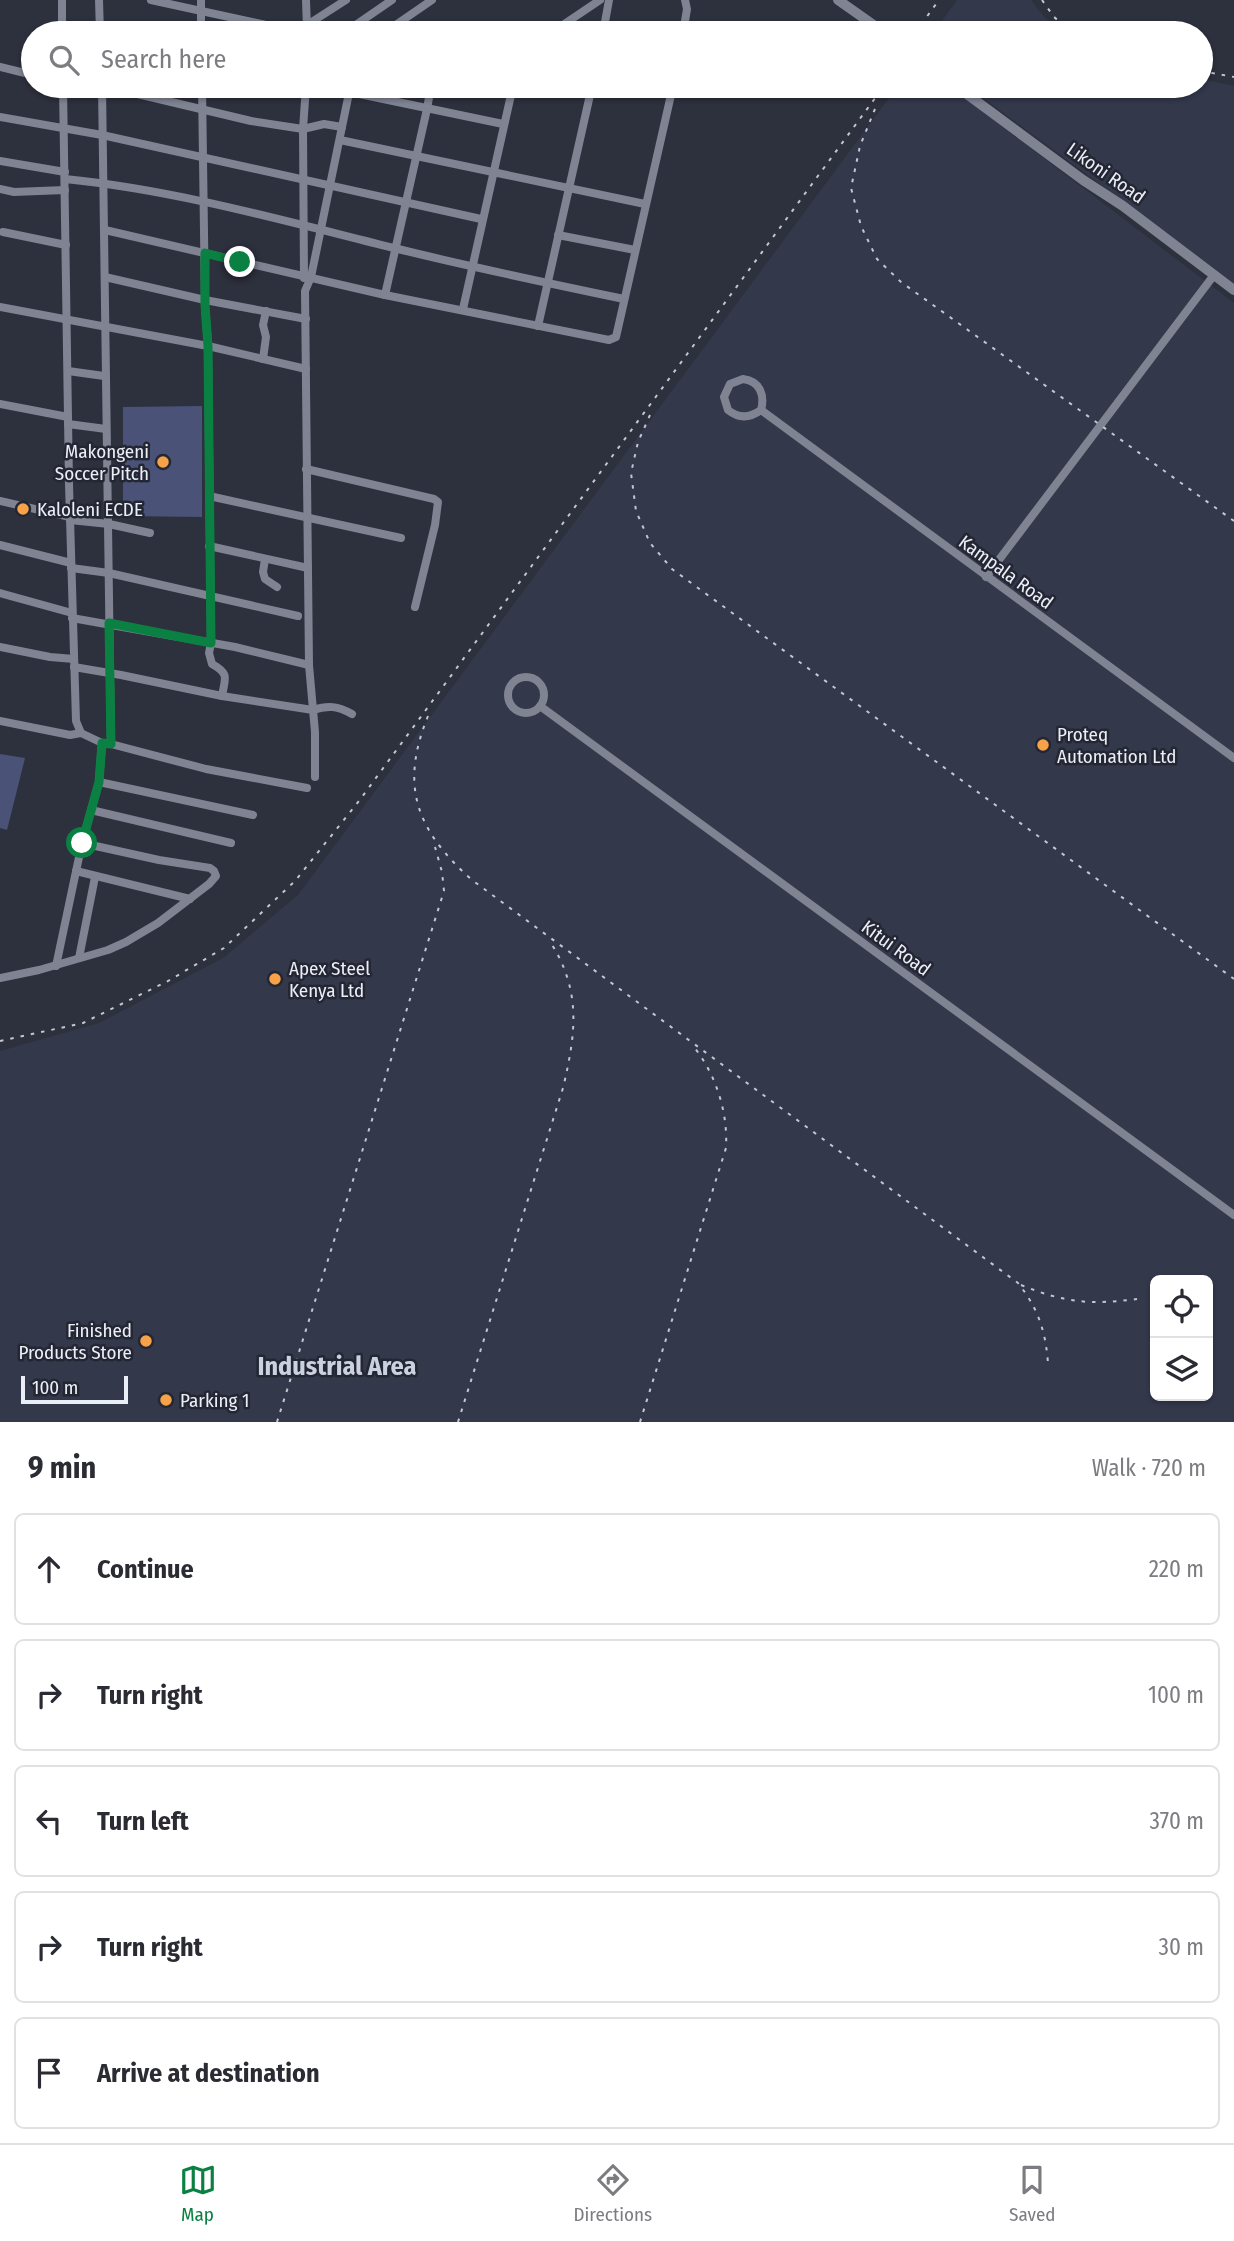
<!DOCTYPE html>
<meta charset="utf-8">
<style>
:root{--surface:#fff;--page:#f2f2f3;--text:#2b2b33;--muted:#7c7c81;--line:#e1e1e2;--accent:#0b8043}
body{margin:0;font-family:"Fira Sans Condensed",sans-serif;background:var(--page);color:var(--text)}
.controls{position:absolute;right:21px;bottom:21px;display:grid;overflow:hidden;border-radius:10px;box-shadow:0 2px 5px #0004}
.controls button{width:63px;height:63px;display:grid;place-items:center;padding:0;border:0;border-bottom:2px solid var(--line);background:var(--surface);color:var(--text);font:35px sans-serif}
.scale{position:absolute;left:21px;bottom:18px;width:107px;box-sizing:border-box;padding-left:7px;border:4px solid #eceef7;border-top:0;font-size:19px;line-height:24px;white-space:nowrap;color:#eceef7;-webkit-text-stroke:5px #232633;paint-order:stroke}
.stop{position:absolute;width:21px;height:21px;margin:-16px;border:5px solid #0b8043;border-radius:50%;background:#fff}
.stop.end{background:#0b8043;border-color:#fff;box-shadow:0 2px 7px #0008}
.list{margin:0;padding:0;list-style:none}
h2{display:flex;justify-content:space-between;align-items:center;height:91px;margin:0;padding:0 28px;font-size:30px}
h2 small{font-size:23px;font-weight:400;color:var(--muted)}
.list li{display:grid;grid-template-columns:46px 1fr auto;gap:21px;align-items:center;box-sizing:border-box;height:112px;margin:0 14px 14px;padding:0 14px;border:2px solid var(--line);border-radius:10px}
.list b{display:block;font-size:26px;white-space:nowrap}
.list em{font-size:23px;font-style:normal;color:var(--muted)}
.icon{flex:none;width:38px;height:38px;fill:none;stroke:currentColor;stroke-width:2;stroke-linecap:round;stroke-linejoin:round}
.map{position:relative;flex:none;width:1234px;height:1422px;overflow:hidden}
.search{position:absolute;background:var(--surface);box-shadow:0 2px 5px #0004;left:21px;right:21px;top:21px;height:77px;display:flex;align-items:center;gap:18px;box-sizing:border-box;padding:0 24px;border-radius:38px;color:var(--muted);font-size:26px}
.sheet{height:721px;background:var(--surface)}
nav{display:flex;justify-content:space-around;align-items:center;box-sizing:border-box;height:98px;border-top:2px solid var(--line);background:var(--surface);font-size:19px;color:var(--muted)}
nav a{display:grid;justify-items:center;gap:4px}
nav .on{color:var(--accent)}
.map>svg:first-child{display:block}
.built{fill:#34384b;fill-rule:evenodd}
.green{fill:#4a5377}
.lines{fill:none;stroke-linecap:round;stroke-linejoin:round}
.minor{stroke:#7f8392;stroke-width:8}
.tertiary{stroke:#7f8392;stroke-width:10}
.rail{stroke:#c4c6d0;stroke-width:2;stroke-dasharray:3.5 7;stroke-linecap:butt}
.route{stroke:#0b8043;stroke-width:9}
.poi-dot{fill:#f7a149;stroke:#232633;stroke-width:2.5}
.labels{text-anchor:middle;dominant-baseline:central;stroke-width:5;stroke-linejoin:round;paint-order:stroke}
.street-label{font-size:19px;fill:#eceef7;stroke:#232633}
.poi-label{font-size:19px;fill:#eceef7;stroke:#232633;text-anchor:start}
.district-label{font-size:26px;font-weight:bold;fill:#ccd1e2;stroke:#232633}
</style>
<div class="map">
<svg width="1234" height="1422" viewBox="0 0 1234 1422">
<rect width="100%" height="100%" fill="#2d303d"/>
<g class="built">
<path d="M957,0h74l15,19 22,14h-135z"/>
<path d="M1201,79l33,7v197l-267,-197h234z"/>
<path d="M898,86h51l285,217v1119h-1234v-371l99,-28 124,-65 75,-63zM1155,1280h53v116h-53z"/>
</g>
<g class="green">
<path d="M202,406v111l-79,-1v-109z"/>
<path d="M0,754l25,4 -18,72 -7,-2z"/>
</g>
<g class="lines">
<g class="minor">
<path d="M62,0v33"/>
<path d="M99,0l1,33"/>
<path d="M151,0l152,33"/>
<path d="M201,0v33"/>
<path d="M306,0l1,28"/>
<path d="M307,25l39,-25"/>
<path d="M344,33l48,-33"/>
<path d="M384,33l48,-33"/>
<path d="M551,33l49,-33"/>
<path d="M603,33l6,-33"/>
<path d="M683,33l4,-24 -2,-9"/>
<path d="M0,67l33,8"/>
<path d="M63,86l6,398 7,237 5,12 21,10 9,1"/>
<path d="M102,86l9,658 95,25 101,19"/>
<path d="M104,86l147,35 52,8 21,-5 18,3"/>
<path d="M202,86l3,219 3,41 3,297 -2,10 3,11c18,10 13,14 10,32"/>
<path d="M321,86l182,38"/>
<path d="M0,117l102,18 379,84"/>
<path d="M340,140l305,64"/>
<path d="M0,161l65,11"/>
<path d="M65,179c111,11 220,42 329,69 76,19 153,35 230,51"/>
<path d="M0,189l14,3 51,-2"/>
<path d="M105,230l280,65 224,45 7,-3 57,-251"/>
<path d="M3,232l63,13"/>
<path d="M558,235l77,15"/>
<path d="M105,277l100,23 101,19"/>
<path d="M304,278l-1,-149 3,-43"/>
<path d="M385,295l42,-186 4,-23"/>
<path d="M0,307l208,39 98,23"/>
<path d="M463,309l50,-223"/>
<path d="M538,326l54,-240"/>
<path d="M263,359l3,-22 -3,-12 3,-14"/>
<path d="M68,371l36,5"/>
<path d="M743,379c17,2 22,16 18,31 -11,8 -22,9 -33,0l-4,-13 6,-13z"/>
<path d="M0,404l68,13"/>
<path d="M761,410l473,348"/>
<path d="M68,424l38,5"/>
<path d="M306,469l128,30 4,3 -3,23 -20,82"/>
<path d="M209,496l192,42"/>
<path d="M0,501l70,16"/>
<path d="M70,520l39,4 41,9"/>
<path d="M0,545l71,18"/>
<path d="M209,546l99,22"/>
<path d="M265,559l-2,13 2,7 12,8"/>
<path d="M71,568l38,5 189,43"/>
<path d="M986,577l228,-302"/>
<path d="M0,593l72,20"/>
<path d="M72,618l163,29 74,18"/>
<path d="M0,647l50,10 24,2"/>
<path d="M74,667l47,8 101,21 91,14c15,-5 25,-4 39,4"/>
<circle cx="526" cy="695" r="18"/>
<path d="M540,706l694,509"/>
<path d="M0,721l70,14 11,-2"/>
<path d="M315,777v-45l-6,-67 -4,-374 6,-14 38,-184"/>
<path d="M99,782l154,33"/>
<path d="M91,810l140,33"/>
<path d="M76,871l114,28"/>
<path d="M79,958l16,-81"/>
<path d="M56,966l26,-123 17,-61 3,-39"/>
<path d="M0,978l39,-8 69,-20 18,-8 32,-19 51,-39 7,-8 -2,-5 -4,-3 -51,-8 -77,-17"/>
</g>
<g class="tertiary">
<path d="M838,0l47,33"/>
<path d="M956,86l127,94 40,26 111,84"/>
</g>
<g class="rail">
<path d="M1042,0l12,17 19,16"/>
<path d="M915,33l24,-33"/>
<path d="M1201,71l33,6"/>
<path d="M875,109l-15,37 -9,42 10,38 16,33 24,23 333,239"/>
<path d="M650,415l-12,27 -7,31 5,38 14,32 22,26 562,410"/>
<path d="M428,716c-29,71 -11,115 44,164l546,403c20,25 28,49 30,81"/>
<path d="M0,1041l83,-18 85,-42 56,-33 71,-67 64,-80 525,-715"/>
<path d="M1021,1285c45,18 69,20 116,14"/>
<path d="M277,1422l167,-531 -2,-19 -7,-25"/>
<path d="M458,1422l105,-334c13,-55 19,-98 -14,-148"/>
<path d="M640,1422l86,-274c2,-36 -10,-73 -32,-101"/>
</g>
</g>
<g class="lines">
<path class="route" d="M82,843l17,-61 3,-39 9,1 -2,-121 102,20 -3,-297 -3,-41v-52l35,9"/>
</g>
<g class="poi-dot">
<circle cx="163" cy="462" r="7"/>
<circle cx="23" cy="509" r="7"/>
<circle cx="1043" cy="745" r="7"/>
<circle cx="275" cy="979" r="7"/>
<circle cx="146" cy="1341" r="7"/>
<circle cx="166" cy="1400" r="7"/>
</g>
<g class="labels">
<g class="street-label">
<text transform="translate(1106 173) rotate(35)">Likoni Road</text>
<text transform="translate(1006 572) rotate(36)">Kampala Road</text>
<text transform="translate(896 948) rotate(36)">Kitui Road</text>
</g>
<g class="poi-label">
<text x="149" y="451" text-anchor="end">Makongeni<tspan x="149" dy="22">Soccer Pitch</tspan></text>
<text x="37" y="509">Kaloleni ECDE</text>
<text x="1057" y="734">Proteq<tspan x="1057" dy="22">Automation Ltd</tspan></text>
<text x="289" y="968">Apex Steel<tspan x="289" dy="22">Kenya Ltd</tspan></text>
<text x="132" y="1330" text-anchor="end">Finished<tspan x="132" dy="22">Products Store</tspan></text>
<text x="180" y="1400">Parking 1</text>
</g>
<g class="district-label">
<text x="337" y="1366">Industrial Area</text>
</g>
</g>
</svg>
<div class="controls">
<button><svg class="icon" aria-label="locate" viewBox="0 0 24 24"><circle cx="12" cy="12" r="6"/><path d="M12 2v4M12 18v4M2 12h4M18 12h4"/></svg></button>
<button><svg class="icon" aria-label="layers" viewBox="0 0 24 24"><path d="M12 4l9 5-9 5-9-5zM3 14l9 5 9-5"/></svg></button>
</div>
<div class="scale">100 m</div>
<div class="stop" style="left:82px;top:843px"></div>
<div class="stop end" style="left:240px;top:262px"></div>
<div class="search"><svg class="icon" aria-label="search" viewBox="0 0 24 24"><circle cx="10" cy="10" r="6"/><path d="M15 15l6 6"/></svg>Search here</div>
</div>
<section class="sheet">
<h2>9 min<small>Walk · 720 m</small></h2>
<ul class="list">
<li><svg class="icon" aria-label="ahead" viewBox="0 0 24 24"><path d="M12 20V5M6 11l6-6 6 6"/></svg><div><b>Continue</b></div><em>220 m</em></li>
<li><svg class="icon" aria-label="right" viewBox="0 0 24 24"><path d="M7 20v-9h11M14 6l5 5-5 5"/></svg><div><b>Turn right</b></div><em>100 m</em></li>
<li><svg class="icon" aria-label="left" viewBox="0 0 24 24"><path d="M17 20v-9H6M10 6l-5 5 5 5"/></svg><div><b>Turn left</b></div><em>370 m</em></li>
<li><svg class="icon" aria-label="right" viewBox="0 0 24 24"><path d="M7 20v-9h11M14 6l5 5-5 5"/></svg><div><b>Turn right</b></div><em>30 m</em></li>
<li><svg class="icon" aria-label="arrive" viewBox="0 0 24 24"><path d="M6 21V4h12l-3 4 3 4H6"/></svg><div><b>Arrive at destination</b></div></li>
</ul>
</section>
<nav>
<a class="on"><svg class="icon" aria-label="map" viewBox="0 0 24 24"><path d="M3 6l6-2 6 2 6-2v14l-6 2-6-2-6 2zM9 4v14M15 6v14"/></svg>Map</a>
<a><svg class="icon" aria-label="directions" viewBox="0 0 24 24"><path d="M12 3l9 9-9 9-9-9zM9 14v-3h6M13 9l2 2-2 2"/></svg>Directions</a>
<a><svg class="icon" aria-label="saved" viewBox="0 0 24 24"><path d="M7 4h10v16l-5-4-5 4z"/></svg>Saved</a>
</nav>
